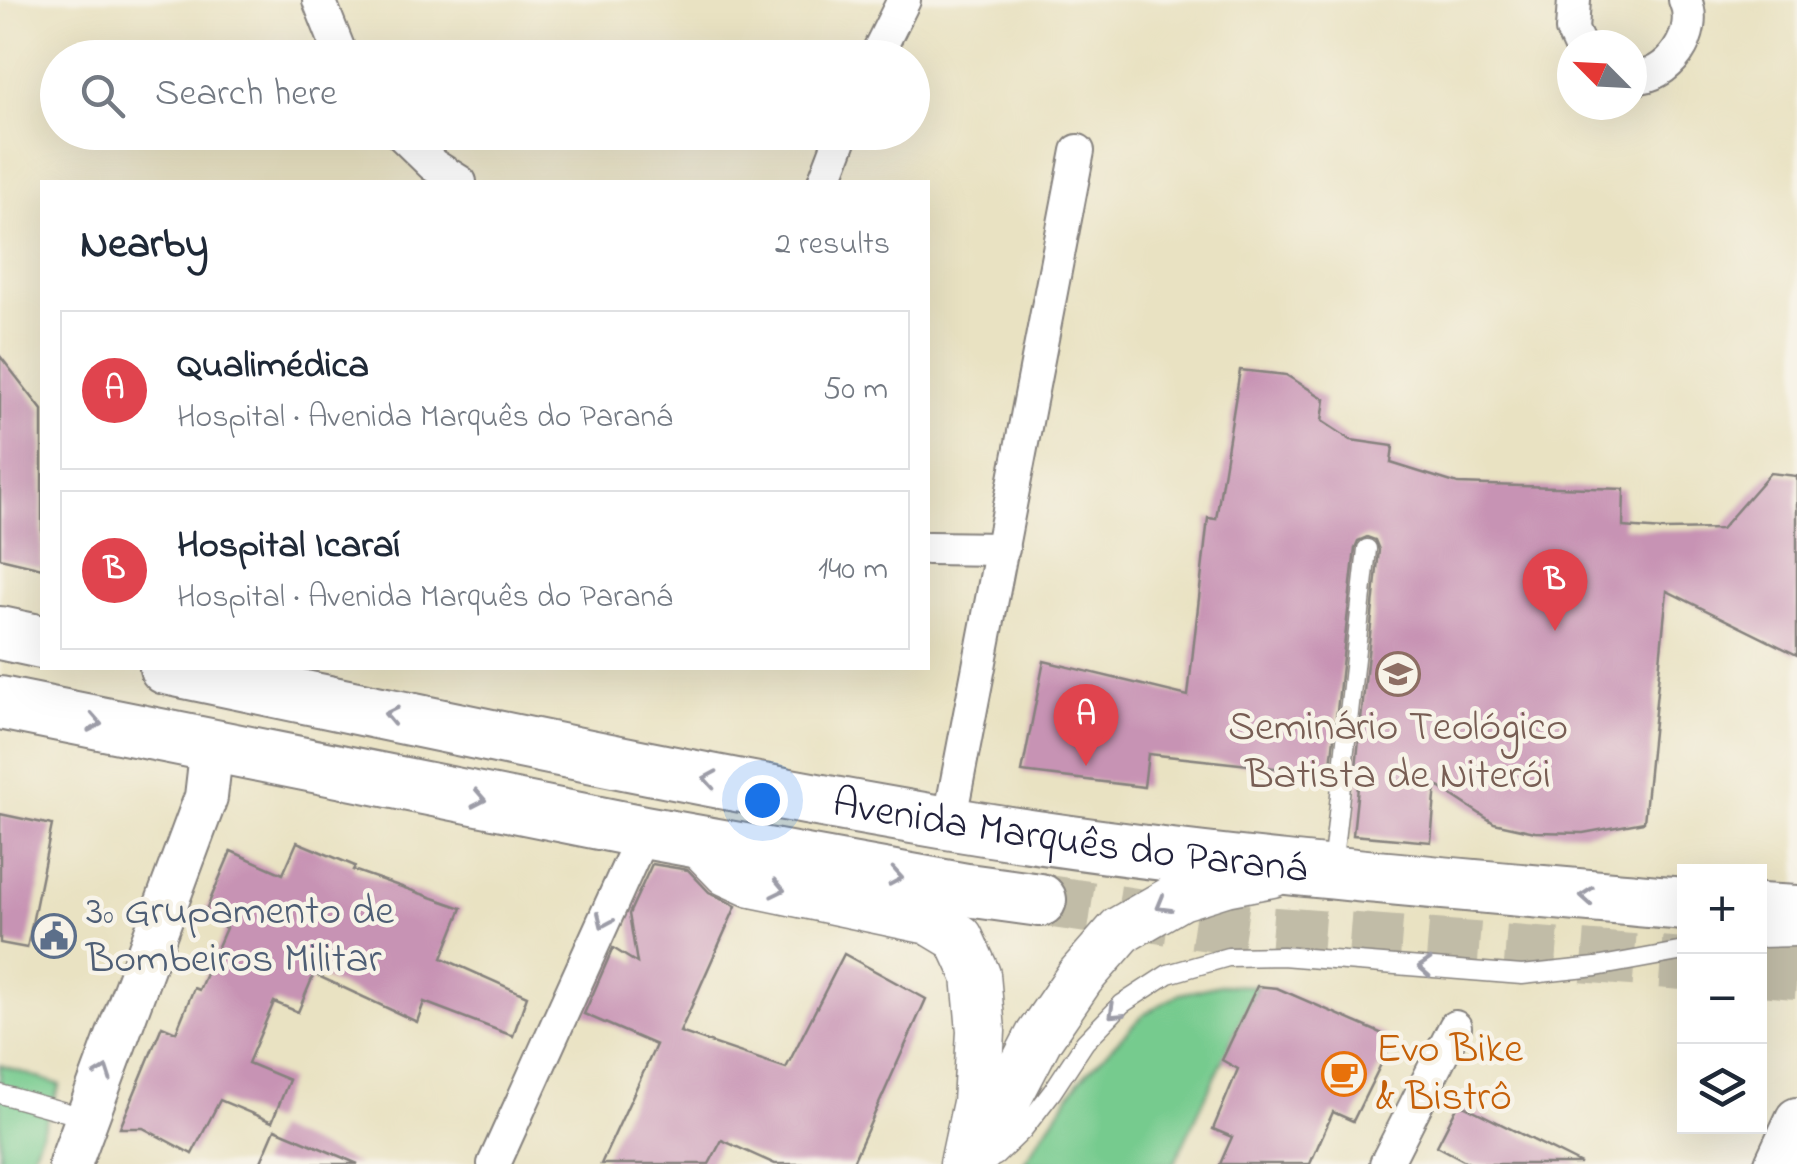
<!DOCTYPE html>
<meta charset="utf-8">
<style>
:root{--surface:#fff;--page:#f2f2f3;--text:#1f2937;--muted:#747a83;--line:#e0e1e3;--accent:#d1495b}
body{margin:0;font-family:"Indie Flower",sans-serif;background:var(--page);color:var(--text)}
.controls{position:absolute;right:30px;bottom:30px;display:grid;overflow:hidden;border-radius:0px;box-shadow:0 10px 40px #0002}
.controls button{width:90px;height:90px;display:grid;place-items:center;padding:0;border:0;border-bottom:2px solid var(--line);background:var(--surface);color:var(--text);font:50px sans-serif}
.compass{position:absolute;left:1557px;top:30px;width:90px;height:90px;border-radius:50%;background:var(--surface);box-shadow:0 10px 40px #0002;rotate:294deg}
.you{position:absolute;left:762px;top:800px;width:35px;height:35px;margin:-25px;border:8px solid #fff;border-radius:50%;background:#1a73e8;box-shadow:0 0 0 15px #1a73e833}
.badge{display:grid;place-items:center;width:65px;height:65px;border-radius:50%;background:var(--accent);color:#fff;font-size:32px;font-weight:700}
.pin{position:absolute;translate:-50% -82px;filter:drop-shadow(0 2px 5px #0008)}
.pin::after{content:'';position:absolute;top:52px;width:35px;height:30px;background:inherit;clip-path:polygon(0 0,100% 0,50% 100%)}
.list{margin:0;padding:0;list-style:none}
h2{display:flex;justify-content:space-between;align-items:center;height:130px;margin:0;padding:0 40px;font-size:42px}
h2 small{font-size:32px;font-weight:400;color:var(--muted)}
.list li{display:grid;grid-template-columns:65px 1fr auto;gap:30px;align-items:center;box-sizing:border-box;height:160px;margin:0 20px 20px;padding:0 20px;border:2px solid var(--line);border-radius:0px}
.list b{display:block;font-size:38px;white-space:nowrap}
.list p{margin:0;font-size:32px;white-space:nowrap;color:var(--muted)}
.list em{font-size:32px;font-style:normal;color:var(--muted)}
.icon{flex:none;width:55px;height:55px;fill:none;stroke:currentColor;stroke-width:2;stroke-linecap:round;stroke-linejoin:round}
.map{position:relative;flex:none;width:1797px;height:1164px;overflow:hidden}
.search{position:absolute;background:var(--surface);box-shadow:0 10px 40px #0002;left:40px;top:40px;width:890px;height:110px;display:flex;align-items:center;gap:25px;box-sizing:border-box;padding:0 35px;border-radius:55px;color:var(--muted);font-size:38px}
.panel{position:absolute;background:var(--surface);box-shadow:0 10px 40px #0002;left:40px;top:180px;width:890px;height:490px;border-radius:0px}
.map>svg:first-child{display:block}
.green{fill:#76cb8e;stroke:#4c7664;stroke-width:2.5}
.building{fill:#c793b4}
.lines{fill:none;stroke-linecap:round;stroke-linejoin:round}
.primary-tunnel{stroke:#c1bca7;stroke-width:52;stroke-dasharray:52 26;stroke-linecap:butt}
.service-casing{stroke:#86827e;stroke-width:21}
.minor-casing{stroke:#86827e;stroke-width:36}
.tertiary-casing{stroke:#86827e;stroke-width:46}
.secondary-casing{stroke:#86827e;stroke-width:51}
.primary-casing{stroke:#86827e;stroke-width:56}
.service{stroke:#fff;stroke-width:18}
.minor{stroke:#fff;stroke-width:32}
.tertiary{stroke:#fff;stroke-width:42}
.secondary{stroke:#fff;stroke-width:48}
.primary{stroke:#fff;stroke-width:52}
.oneway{stroke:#9c9ca7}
.labels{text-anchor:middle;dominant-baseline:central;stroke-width:9;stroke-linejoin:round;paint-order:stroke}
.education-label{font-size:42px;fill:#785e54;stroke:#f7f3e8}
.street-label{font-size:42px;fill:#22223b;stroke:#f7f3e8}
.service-label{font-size:42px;fill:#4e5e75;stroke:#f7f3e8;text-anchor:start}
.food-label{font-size:42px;fill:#c56008;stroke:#f7f3e8;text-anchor:start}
</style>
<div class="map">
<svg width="1797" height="1164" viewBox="0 0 1797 1164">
<rect width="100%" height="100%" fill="#f7f3e8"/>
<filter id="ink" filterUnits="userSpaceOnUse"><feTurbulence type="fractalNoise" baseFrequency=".01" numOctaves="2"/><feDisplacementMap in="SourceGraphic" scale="20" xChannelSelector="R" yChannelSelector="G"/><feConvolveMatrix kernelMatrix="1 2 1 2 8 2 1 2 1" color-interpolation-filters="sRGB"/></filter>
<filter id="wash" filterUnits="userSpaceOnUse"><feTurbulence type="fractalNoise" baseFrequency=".0048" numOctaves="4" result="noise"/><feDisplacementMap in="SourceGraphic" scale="40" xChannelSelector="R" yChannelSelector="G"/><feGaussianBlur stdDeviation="2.25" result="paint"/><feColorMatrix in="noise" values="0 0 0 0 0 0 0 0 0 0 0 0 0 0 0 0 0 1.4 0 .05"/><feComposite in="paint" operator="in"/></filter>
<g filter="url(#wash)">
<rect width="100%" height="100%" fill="#e9e2c2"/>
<g class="green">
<path d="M1220,985l37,1 -83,178h-151l56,-83 65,-67 36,-20z"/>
<path d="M0,1065l60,20 -31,79h-29z"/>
</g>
<g id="blocks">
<g class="building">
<path d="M0,356l42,54v158l-42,-10z"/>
<path d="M1240,370l46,5 39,24 -3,22 29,19 42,6 -2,17 67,21 166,5 -1,38 41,3 57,-1 49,-56 27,3v179l-130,-64 -23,231 -61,11 -48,-1 -41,-9 -58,-38 -5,57 -78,-7 6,-58h-4l24,-227 -4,-10 -8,-3 -9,4 -3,7 -25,226 -182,-20 -4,33 -122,-15 22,-111 144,35 20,-178 8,1z"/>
<path d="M0,814l52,11 -25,123 -27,-5z"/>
<path d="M297,842l58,24 -2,4 109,38 -20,50 85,38 -14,40 -89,-34 -7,20 -103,-48 -16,38 -24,-10 -26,61 41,17 -17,42 -52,-22 -28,54 -49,-26h-23l42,-102 14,6 18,-44 5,2 27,-62 -23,-11 28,-66 52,23z"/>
<path d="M652,864l36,6 21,22 27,14 -56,126 106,36 58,-114 82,45 -74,165h-77l-53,-24 -13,24h-108l55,-119 -72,-31 29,-66 24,15 -8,-49z"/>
<path d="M1257,986l20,2 108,47 4,13 -36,73 -20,-9 -23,52h-90l12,-27 -19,-8 25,-60 -16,-9z"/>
<path d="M1459,1103l122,61h-110l-34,-18z"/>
<path d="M275,1129l83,35h-98z"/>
</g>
</g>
</g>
<g filter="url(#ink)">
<use href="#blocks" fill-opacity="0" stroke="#86827e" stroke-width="2.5"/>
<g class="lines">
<g class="primary-tunnel">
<path d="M1040,900l211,31 433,33"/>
<path d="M1760,970l37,3"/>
</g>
<g class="service-casing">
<g id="service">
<path d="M1332,868l35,-319"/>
<path d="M1760,938l37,-1"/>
<path d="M0,1094l87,24"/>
<path d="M996,1156l26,-25 30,-39 33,-50 37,-38 46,-30 60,-17 54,-1 240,19 74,-8 88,-16"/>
</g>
</g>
<g class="minor-casing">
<g id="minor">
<path d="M319,0l23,58"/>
<path d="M1574,0l-2,30 7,15"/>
<path d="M875,58l29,-58"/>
<path d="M1632,77c36,3 68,-44 53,-77"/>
<path d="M399,132l34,33 27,17"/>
<path d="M824,182l19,-50"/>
<path d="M928,548l75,1"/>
<path d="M949,823l129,-672"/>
<path d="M494,1164l150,-332"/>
<path d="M1386,1164l69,-137"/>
</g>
</g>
<g class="tertiary-casing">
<g id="tertiary">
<path d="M70,1164l136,-367 6,-52"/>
<path d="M1776,1164l21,-45"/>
</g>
</g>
<g class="secondary-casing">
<g id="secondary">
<path d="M697,840l31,32 24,11 177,37 30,18 17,37 5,56 -4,72 -13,61"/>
<path d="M981,1148l58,-111 41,-60 41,-47 59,-34 45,-14 47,-9"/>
</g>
</g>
<g class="primary-casing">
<g id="primary">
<path d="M0,633l42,9"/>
<path id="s1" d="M166,668c260,54 519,111 781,155 244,41 491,60 737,81"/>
<path d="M0,703l644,129 323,58 73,10"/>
<path d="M1760,910l37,2"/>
</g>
</g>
<use href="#service" class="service"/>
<use href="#minor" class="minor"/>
<use href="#tertiary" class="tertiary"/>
<use href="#secondary" class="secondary"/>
<use href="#primary" class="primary"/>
</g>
<defs><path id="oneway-chevron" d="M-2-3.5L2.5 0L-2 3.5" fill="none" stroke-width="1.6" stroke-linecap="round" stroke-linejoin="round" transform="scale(2.5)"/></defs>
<g class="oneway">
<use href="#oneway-chevron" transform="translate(391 715) rotate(-168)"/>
<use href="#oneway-chevron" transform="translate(95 723) rotate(11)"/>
<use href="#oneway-chevron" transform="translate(710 779) rotate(-170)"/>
<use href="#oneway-chevron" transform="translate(479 799) rotate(11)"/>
<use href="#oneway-chevron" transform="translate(896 877) rotate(10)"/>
<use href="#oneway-chevron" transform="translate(778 889) rotate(12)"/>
<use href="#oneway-chevron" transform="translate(1587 896) rotate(-175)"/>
<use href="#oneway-chevron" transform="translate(1163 905) rotate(150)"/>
<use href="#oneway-chevron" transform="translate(604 921) rotate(114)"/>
<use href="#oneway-chevron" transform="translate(1425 967) rotate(-176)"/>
<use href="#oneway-chevron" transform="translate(1115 1012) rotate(137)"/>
<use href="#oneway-chevron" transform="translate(104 1073) rotate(-70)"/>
</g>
</g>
<defs>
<g id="university-ring" transform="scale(2.25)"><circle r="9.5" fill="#f7f3e8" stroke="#8d6e63" stroke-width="1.5"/><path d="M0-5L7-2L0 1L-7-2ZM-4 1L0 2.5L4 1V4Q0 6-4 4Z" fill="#8d6e63"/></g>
<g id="civic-ring" transform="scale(2.25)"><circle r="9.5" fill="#f7f3e8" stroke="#5c6f8a" stroke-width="1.5"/><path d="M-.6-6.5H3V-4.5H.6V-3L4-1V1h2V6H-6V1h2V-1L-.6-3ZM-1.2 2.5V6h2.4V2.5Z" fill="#5c6f8a"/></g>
<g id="cafe-ring" transform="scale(2.25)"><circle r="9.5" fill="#f7f3e8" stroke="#e8710a" stroke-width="1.5"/><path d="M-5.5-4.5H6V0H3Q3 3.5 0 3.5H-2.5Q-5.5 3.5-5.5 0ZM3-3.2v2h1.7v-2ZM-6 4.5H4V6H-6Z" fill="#e8710a"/></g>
</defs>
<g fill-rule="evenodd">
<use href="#university-ring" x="1398" y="674"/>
<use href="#civic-ring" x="54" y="936"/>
<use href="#cafe-ring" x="1344" y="1074"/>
</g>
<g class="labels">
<g class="education-label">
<text x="1398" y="728">Seminário Teológico<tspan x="1398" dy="48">Batista de Niterói</tspan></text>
</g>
<g class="street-label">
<text stroke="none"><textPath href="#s1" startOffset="920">Avenida Marquês do Paraná</textPath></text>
</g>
<g class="service-label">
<text x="86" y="912">3º Grupamento de<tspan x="86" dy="48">Bombeiros Militar</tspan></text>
</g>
<g class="food-label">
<text x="1376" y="1050">Evo Bike<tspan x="1376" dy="48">&amp; Bistrô</tspan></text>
</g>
</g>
</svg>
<div class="controls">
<button>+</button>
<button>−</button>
<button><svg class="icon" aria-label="layers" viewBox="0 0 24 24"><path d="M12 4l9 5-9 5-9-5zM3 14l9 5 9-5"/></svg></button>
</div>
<svg class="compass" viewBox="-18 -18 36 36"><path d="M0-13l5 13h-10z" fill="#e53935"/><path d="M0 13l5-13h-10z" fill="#747a83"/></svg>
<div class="you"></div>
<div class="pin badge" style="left:1086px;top:766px;background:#e0444e">A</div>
<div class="pin badge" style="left:1555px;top:631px;background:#e0444e">B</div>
<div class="search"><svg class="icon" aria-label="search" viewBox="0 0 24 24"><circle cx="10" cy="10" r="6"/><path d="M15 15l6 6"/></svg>Search here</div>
<section class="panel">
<h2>Nearby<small>2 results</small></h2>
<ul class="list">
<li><span class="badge" style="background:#e0444e">A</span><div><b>Qualimédica</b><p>Hospital · Avenida Marquês do Paraná</p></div><em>50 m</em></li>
<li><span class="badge" style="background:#e0444e">B</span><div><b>Hospital Icaraí</b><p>Hospital · Avenida Marquês do Paraná</p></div><em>140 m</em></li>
</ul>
</section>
</div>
